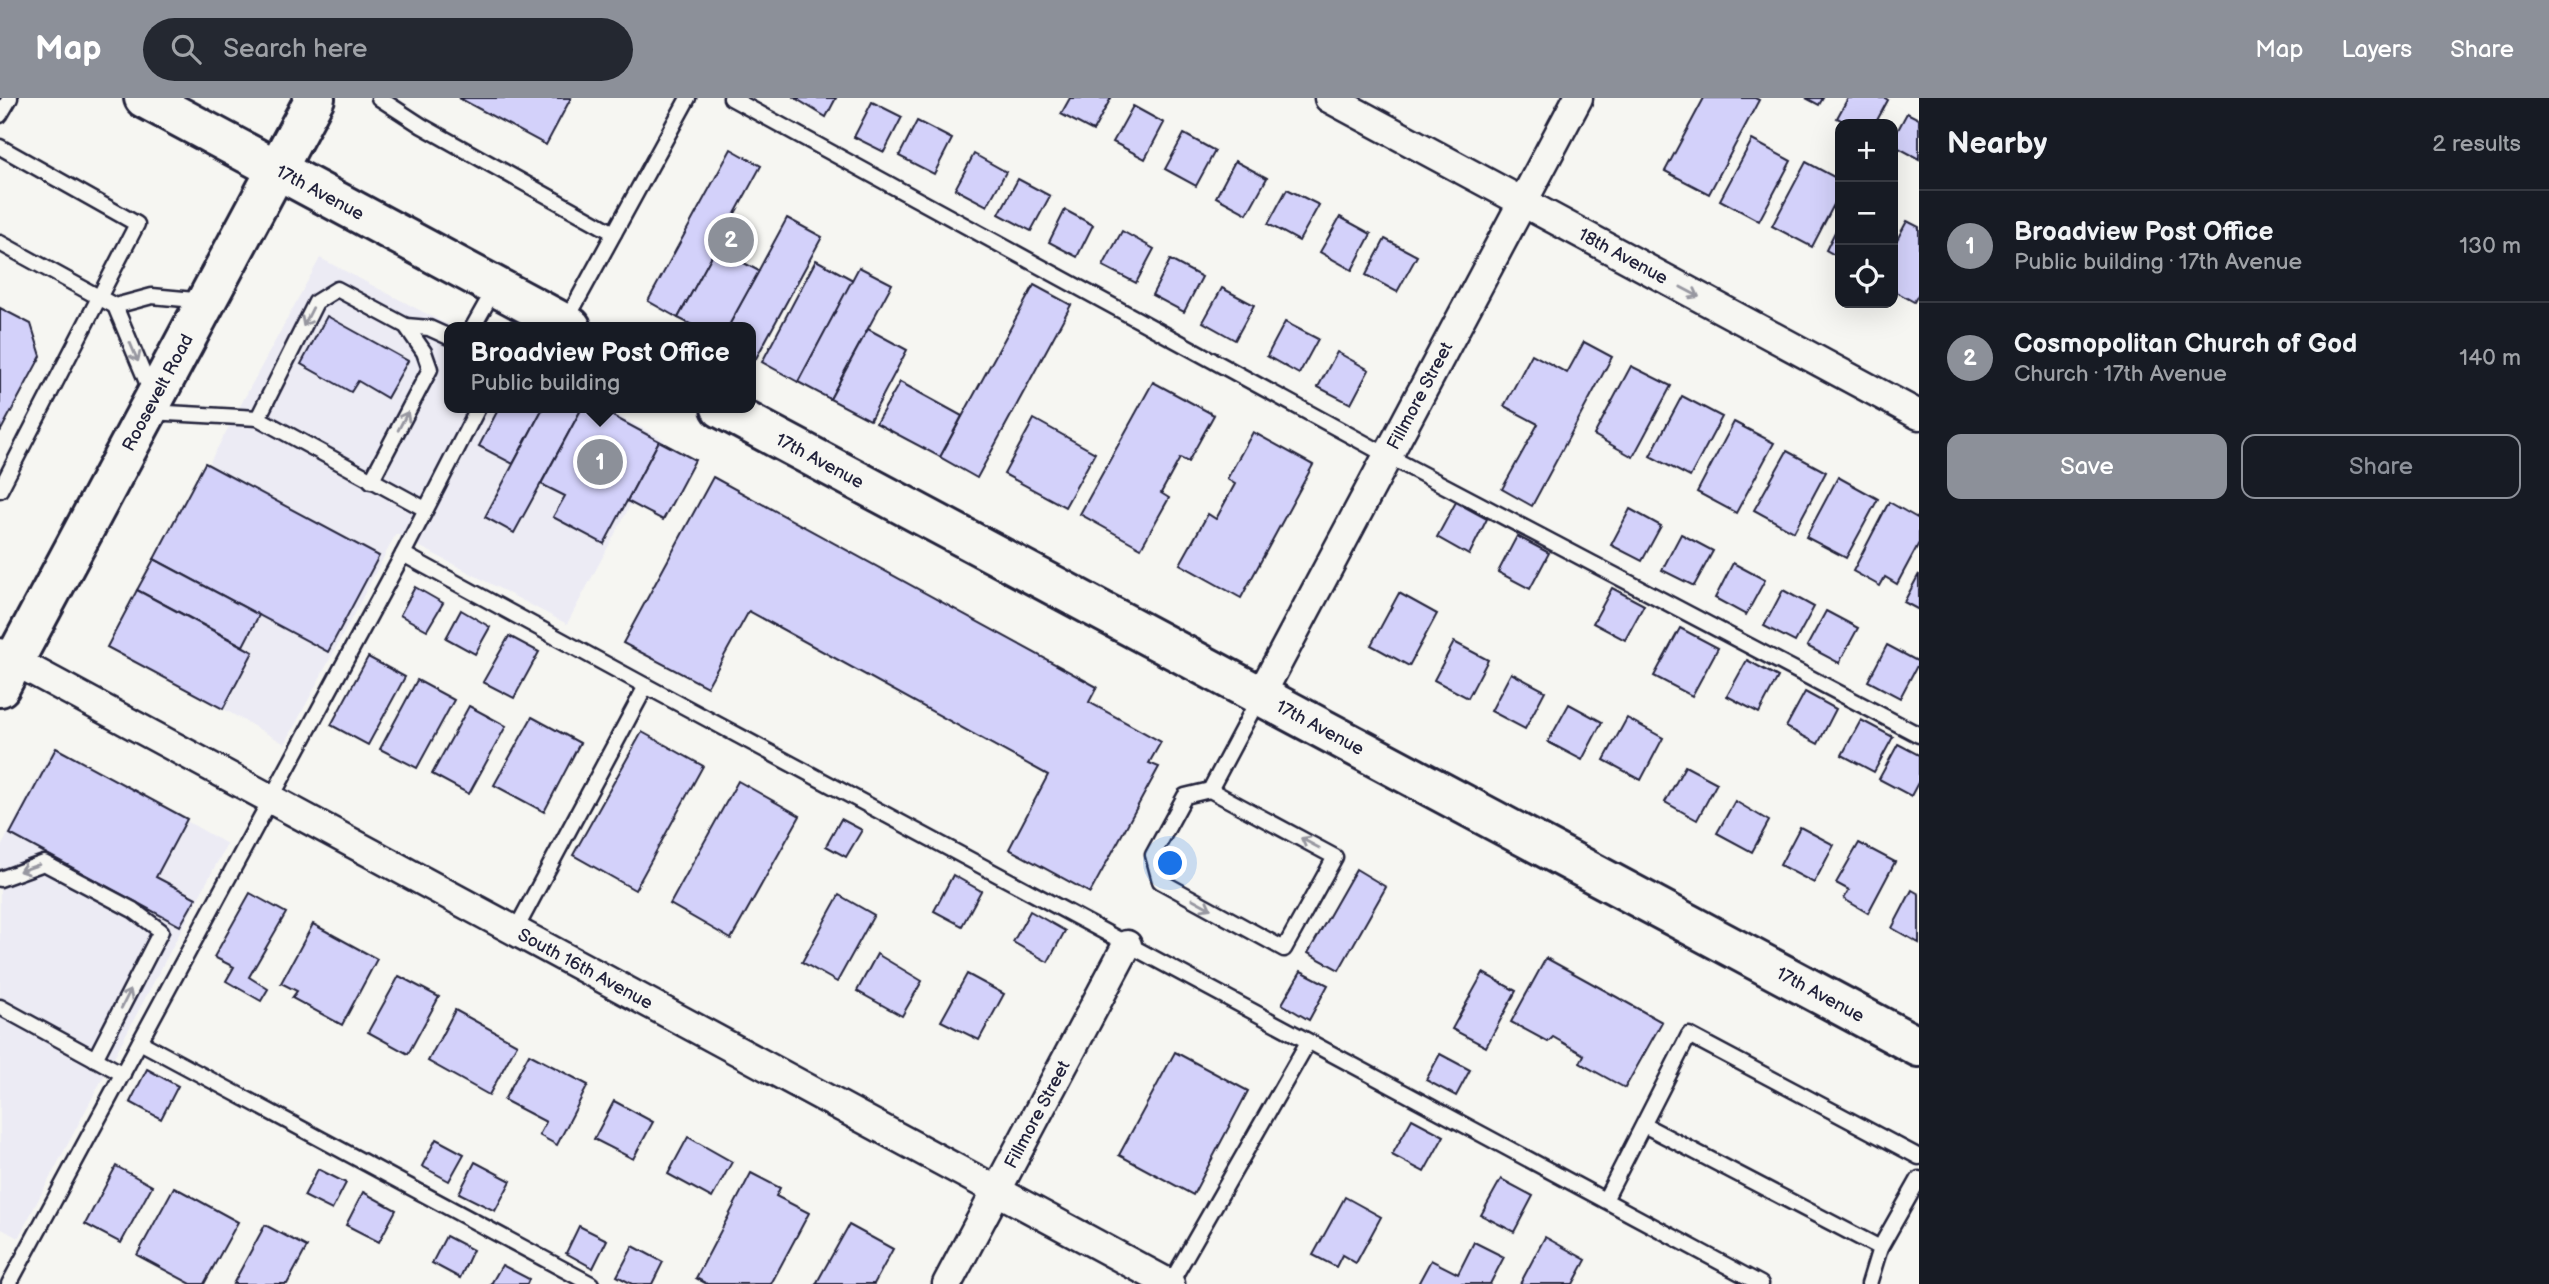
<!DOCTYPE html>
<meta charset="utf-8">
<style>
:root{--surface:#171b24;--page:#242831;--text:#f1f3f6;--muted:#9ea1a6;--line:#363941;--accent:#8c9099}
body{margin:0;font-family:"Balsamiq Sans",sans-serif;background:var(--page);color:var(--text)}
.controls{position:absolute;right:21px;top:21px;display:grid;overflow:hidden;border-radius:14px;box-shadow:0 7px 28px #0002}
.controls button{width:63px;height:63px;display:grid;place-items:center;padding:0;border:0;border-bottom:2px solid var(--line);background:var(--surface);color:var(--text);font:35px sans-serif}
.you{position:absolute;left:1171px;top:766px;width:24px;height:24px;margin:-18px;border:5px solid #fff;border-radius:50%;background:#1a73e8;box-shadow:0 0 0 10px #1a73e833}
.badge{display:grid;place-items:center;width:46px;height:46px;border-radius:50%;background:var(--accent);color:#fff;font-size:23px;font-weight:700}
.pin{position:absolute;translate:-50% -50%;border:4px solid #fff;box-shadow:0 2px 7px #0006}
.popup{position:absolute;left:444px;top:224px;width:312px;height:91px;box-sizing:border-box;display:grid;place-content:center;border-radius:14px;background:var(--surface);filter:drop-shadow(0 2px 5px #0005);font-size:23px;white-space:nowrap;color:var(--muted)}
.popup b{font-size:26px;color:var(--text)}
.popup::after{content:'';position:absolute;left:50%;top:100%;margin-left:-14px;border:14px solid transparent;border-top-color:var(--surface)}
.list{margin:0;padding:0;list-style:none}
h2{display:flex;justify-content:space-between;align-items:center;height:91px;margin:0;padding:0 28px;font-size:30px}
h2 small{font-size:23px;font-weight:400;color:var(--muted)}
.list li{display:grid;grid-template-columns:46px 1fr auto;gap:21px;align-items:center;box-sizing:border-box;height:112px;padding:0 28px;border-top:2px solid var(--line)}
.list b{display:block;font-size:26px;white-space:nowrap}
.list p{margin:0;font-size:23px;white-space:nowrap;color:var(--muted)}
.list em{font-size:23px;font-style:normal;color:var(--muted)}
.actions{display:flex;gap:14px;padding:21px 28px}
.actions a{flex:1;padding:16px 0;border:2px solid var(--accent);border-radius:14px;text-align:center;font-size:24px;color:var(--accent)}
.actions .main{background:var(--accent);color:#fff}
.icon{flex:none;width:38px;height:38px;fill:none;stroke:currentColor;stroke-width:2;stroke-linecap:round;stroke-linejoin:round}
.map{position:relative;flex:none;width:1919px;height:1186px;overflow:hidden}
header{display:flex;align-items:center;gap:42px;box-sizing:border-box;height:98px;padding:0 35px;background:var(--accent);color:#fff}
header strong{font-size:33px}
nav{display:flex;gap:38px;margin-inline-start:auto;font-size:24px}
.search{width:490px;height:63px;background:var(--page);display:flex;align-items:center;gap:18px;box-sizing:border-box;padding:0 24px;border-radius:38px;color:var(--muted);font-size:26px}
main{display:flex}
aside{flex:1;background:var(--surface)}
.map>svg:first-child{display:block}
.built{fill:#ecebf4}
.building{fill:#d3d1fa;stroke:#22223b;stroke-width:2}
.lines{fill:none;stroke-linecap:round;stroke-linejoin:round}
.lane-casing{stroke:#22223b;stroke-width:19}
.street-casing{stroke:#22223b;stroke-width:33}
.secondary-casing{stroke:#22223b;stroke-width:44}
.lane{stroke:#f6f6f2;stroke-width:14}
.street{stroke:#f6f6f2;stroke-width:28}
.secondary{stroke:#f6f6f2;stroke-width:38}
.oneway{stroke:#9797a0}
.labels{text-anchor:middle;dominant-baseline:central;stroke-width:5;stroke-linejoin:round;paint-order:stroke}
.street-label{font-size:18px;fill:#22223b;stroke:#f6f6f2}
</style>
<header>
<strong>Map</strong>
<div class="search"><svg class="icon" aria-label="search" viewBox="0 0 24 24"><circle cx="10" cy="10" r="6"/><path d="M15 15l6 6"/></svg>Search here</div>
<nav><a>Map</a><a>Layers</a><a>Share</a></nav>
</header>
<main>
<div class="map">
<svg width="1919" height="1186" viewBox="0 0 1919 1186">
<rect width="100%" height="100%" fill="#f6f6f2"/>
<filter id="ink" filterUnits="userSpaceOnUse"><feTurbulence type="fractalNoise" baseFrequency=".0143" numOctaves="2"/><feDisplacementMap in="SourceGraphic" scale="14" xChannelSelector="R" yChannelSelector="G"/><feConvolveMatrix kernelMatrix="1 2 1 2 8 2 1 2 1" color-interpolation-filters="sRGB"/></filter>
<g filter="url(#ink)">
<g class="built">
<path d="M320,160l132,69h-3v81h155l61,32 -98,184 -171,-90 -111,210 -174,-99z"/>
<path d="M54,648l173,98 -209,394 -18,-10v-379z"/>
</g>
<g class="building">
<path d="M459,0h112l-25,47z"/>
<path d="M795,0h41l-10,19z"/>
<path d="M1070,0h41l-18,33 -32,-17z"/>
<path d="M1704,0h51l4,2 -50,94 -44,-23z"/>
<path d="M1806,0h17l-4,7z"/>
<path d="M1848,0h37l3,2 -13,24h-26l-12,-6z"/>
<path d="M872,4l30,15 -18,35 -30,-15z"/>
<path d="M1133,8l31,17 -19,36 -32,-17z"/>
<path d="M1907,15l12,6v40l-26,-14v-6z"/>
<path d="M917,23l35,18 -18,35 -35,-18z"/>
<path d="M1184,36l31,17 -19,35 -31,-17z"/>
<path d="M1752,42l39,21 -32,60 -39,-21z"/>
<path d="M731,51l30,17 -83,152 -30,-17z"/>
<path d="M974,56l32,18 -19,34 -32,-17z"/>
<path d="M1235,63l32,17 -20,36 -31,-17z"/>
<path d="M1806,64l34,18v13l-28,54 -40,-21z"/>
<path d="M1018,81l32,17 -19,35 -32,-17z"/>
<path d="M1287,91l32,16 -20,36 -31,-17z"/>
<path d="M1065,112l28,15 -16,32 -28,-15z"/>
<path d="M1340,119l31,17 -19,36 -32,-18z"/>
<path d="M787,120l35,19 -67,123 -5,-3v-30h-22z"/>
<path d="M1907,123l12,6v66l-5,9 -21,-12v-43z"/>
<path d="M1840,124v36l-14,-8z"/>
<path d="M1122,133l32,18 -18,34 -33,-17z"/>
<path d="M1385,141l32,17 -20,36 -31,-17z"/>
<path d="M716,150l43,23 -31,56h-32l-18,-9z"/>
<path d="M816,162l37,20 -55,102 -36,-20z"/>
<path d="M1170,162l32,17 -18,35 -32,-17z"/>
<path d="M859,169l33,17 -62,115 -32,-17z"/>
<path d="M1034,187l37,20 -94,173 -37,-21z"/>
<path d="M1222,190l32,17 -19,35 -32,-18z"/>
<path d="M0,210l31,16 10,32 -41,76z"/>
<path d="M327,218l81,45 -21,37 -29,-17 -7,11 -50,-28z"/>
<path d="M1285,224l33,17 -19,35 -32,-18z"/>
<path d="M868,231l39,21 -37,70 -40,-21z"/>
<path d="M1584,244l28,15 -80,149 -30,-17 36,-65 -34,-18 28,-52 35,19z"/>
<path d="M1337,254l32,18 -18,34 -33,-17z"/>
<path d="M1631,268l40,20 -38,71 -39,-22z"/>
<path d="M900,284l62,34 -22,41 -64,-34z"/>
<path d="M1153,284l61,33 -26,47 -8,-4 -19,35 8,5 -28,50 -61,-34z"/>
<path d="M1682,298l40,21 -32,60 -40,-21z"/>
<path d="M499,310h44l-30,56 -34,-18z"/>
<path d="M543,310h39l-68,125 -29,-16z"/>
<path d="M582,310h16l61,33 -55,103 -51,-27 12,-21 -24,-12z"/>
<path d="M1034,321l61,34 -30,54 -61,-33z"/>
<path d="M1734,324l40,21 -38,70 -39,-21z"/>
<path d="M1253,334l60,33 -72,133 -61,-34 28,-50 8,5 19,-35 -8,-5z"/>
<path d="M659,343l36,19 -32,60 -36,-19z"/>
<path d="M1787,353l39,21 -32,60 -40,-22z"/>
<path d="M205,365l174,93 -51,96 -174,-93z"/>
<path d="M713,379l384,210 -8,15 72,40 -12,21 10,4 -69,126 -81,-44 39,-74 -299,-164 -42,76 -84,-44z"/>
<path d="M1838,379l40,22 -32,59 -40,-21z"/>
<path d="M1456,404l31,17 -18,36 -32,-18z"/>
<path d="M1889,404l30,17v24l-22,41 -12,-7 -5,9 -27,-15z"/>
<path d="M1630,411l31,17 -19,35 -31,-16z"/>
<path d="M1681,436l32,17 -19,35 -32,-16z"/>
<path d="M1517,438l32,17 -19,36 -32,-17z"/>
<path d="M154,461l105,56 -16,31 -106,-56z"/>
<path d="M1733,465l32,17 -19,35 -31,-17z"/>
<path d="M1919,476v36l-15,-8z"/>
<path d="M415,489l28,16 -16,27 -27,-15z"/>
<path d="M1612,490l32,17 -19,35 -32,-17z"/>
<path d="M137,492l116,62 -30,57 -116,-62z"/>
<path d="M1783,492l31,17 -19,35 -31,-16z"/>
<path d="M1399,495l38,21 -28,52 -38,-21z"/>
<path d="M461,512l29,17 -15,27 -29,-16z"/>
<path d="M1826,513l32,17 -19,35 -32,-17z"/>
<path d="M1680,530l38,20 -26,48 -38,-20z"/>
<path d="M509,538l30,16 -25,46 -31,-16z"/>
<path d="M1454,544l34,18 -20,38 -34,-18z"/>
<path d="M1887,547l32,17 -19,36 -32,-17z"/>
<path d="M368,559l37,20 -37,68 -37,-20z"/>
<path d="M1747,562l31,17 -19,36 -32,-17z"/>
<path d="M1511,575l34,18 -20,38 -34,-18z"/>
<path d="M417,582l37,20 -37,68 -37,-19z"/>
<path d="M1805,594l31,17 -18,35 -32,-17z"/>
<path d="M1569,606l33,18 -20,38 -34,-18z"/>
<path d="M469,608l37,20 -37,68 -37,-20z"/>
<path d="M532,619l48,26 -36,69 -50,-27z"/>
<path d="M1627,620l36,20 -22,42 -37,-20z"/>
<path d="M1861,622l32,17 -19,35 -32,-17z"/>
<path d="M642,634l61,34 -68,124 -62,-35z"/>
<path d="M1898,646l21,11v26l-8,15 -32,-17z"/>
<path d="M56,650l131,71 -31,58 40,21 -16,28 -170,-92z"/>
<path d="M1685,668l32,17 -20,37 -32,-18z"/>
<path d="M738,683l62,35 -69,123 -61,-35z"/>
<path d="M1735,703l34,20 -17,31 -35,-19z"/>
<path d="M841,721l21,11 -16,27 -20,-11z"/>
<path d="M1800,729l34,18 -20,38 -34,-18z"/>
<path d="M1859,745l36,19 -27,51 -24,-14 5,-9 -13,-7z"/>
<path d="M1356,771l30,18 -47,83 -31,-17z"/>
<path d="M953,777l28,16 -19,35 -28,-15z"/>
<path d="M1912,792l7,4v49l-27,-15z"/>
<path d="M250,795l36,20 -37,64 19,12 -7,12 -35,-20 8,-14 -20,-10z"/>
<path d="M839,797l35,20 -37,67 -35,-20z"/>
<path d="M1030,813l35,20 -17,31 -35,-20z"/>
<path d="M313,826l64,35 -35,66 -50,-27 5,-7 -16,-8z"/>
<path d="M877,856l45,27 -20,35 -45,-25z"/>
<path d="M1546,860l116,64 -37,66 -45,-25 4,-8 -31,-18 -5,5 -37,-20z"/>
<path d="M1301,873l27,14 -19,35 -27,-16z"/>
<path d="M1483,875l33,18 -30,56 -34,-18z"/>
<path d="M967,876l37,20 -25,46 -38,-19z"/>
<path d="M399,878l40,21 -31,57 -40,-22z"/>
<path d="M455,912l62,34 -28,51 -61,-34z"/>
<path d="M1175,954l73,39 -55,104 -74,-40z"/>
<path d="M529,956l59,31 -31,60 -18,-10 7,-13 -42,-22z"/>
<path d="M1440,956l30,16 -14,26 -30,-16z"/>
<path d="M147,971l31,17 -17,33 -31,-17z"/>
<path d="M614,1003l39,21 -20,37 -39,-20z"/>
<path d="M1412,1021l32,17 -20,36 -32,-17z"/>
<path d="M688,1039l44,25 -20,36 -44,-24z"/>
<path d="M436,1041l28,15 -15,27 -27,-15z"/>
<path d="M475,1064l36,19 -16,30 -36,-18z"/>
<path d="M116,1068l36,20 -31,57 -36,-19z"/>
<path d="M318,1071l28,14 -14,27 -28,-14z"/>
<path d="M751,1075l29,15 -4,8 33,17 -38,71h-64l-11,-6z"/>
<path d="M1501,1081l32,17 -19,36 -33,-17z"/>
<path d="M174,1089l64,35 -34,62h-13l-54,-29z"/>
<path d="M363,1094l33,18 -17,32 -33,-17z"/>
<path d="M1345,1099l36,20 -25,46 -14,-8 -6,12 -23,-12z"/>
<path d="M265,1127l42,22 -20,37h-54z"/>
<path d="M849,1127l44,24 -19,35h-58z"/>
<path d="M579,1128l28,14 -14,28 -27,-15z"/>
<path d="M446,1138l27,14 -13,28 -28,-15z"/>
<path d="M1545,1139l41,23 -13,24h-53z"/>
<path d="M1474,1144l30,15 -14,27h-72l13,-24 27,14z"/>
<path d="M633,1148l30,16 -11,22h-20l-15,-8z"/>
<path d="M502,1167l27,14 -2,5h-36z"/>
</g>
<g class="lines">
<g class="lane-casing">
<g id="lane">
<path d="M379,0l43,28 192,107"/>
<path d="M731,0l657,358 531,279"/>
<path d="M0,17l10,-17"/>
<path d="M0,49l137,77 -137,266"/>
<path d="M0,145l115,63 37,-10 53,5"/>
<path d="M115,208l36,86"/>
<path d="M566,223l122,-223"/>
<path d="M406,228l23,2 20,9"/>
<path d="M473,229l22,-39"/>
<path d="M149,314l109,6 167,91"/>
<path d="M258,320l58,-116 21,-13 69,37 18,26 6,17 -59,112"/>
<path d="M403,456l243,132 1115,598"/>
<path d="M1210,692l125,67 -51,92 -124,-68 -7,-26 32,-59 25,-6 50,-94"/>
<path d="M0,781l44,-16 89,47 28,21 -66,128"/>
<path d="M515,833l131,-245"/>
<path d="M0,909l123,67"/>
<path d="M140,944l451,242"/>
<path d="M1644,1027l236,123"/>
<path d="M1605,1102l84,-165 230,122"/>
<path d="M9,1186l394,-730 75,-146"/>
<path d="M1170,1186l138,-242"/>
<path d="M1869,1186l11,-36 39,-69"/>
</g>
</g>
<g class="street-casing">
<g id="street">
<path id="s1" d="M1329,0l590,317"/>
<path id="s2" d="M0,555l1170,631"/>
<path id="s3" d="M1260,598l318,-598"/>
<path id="s4" d="M947,1186l180,-339"/>
</g>
</g>
<g class="secondary-casing">
<g id="secondary">
<path id="s5" d="M144,0l427,229"/>
<path id="s6" d="M721,310l1198,639"/>
<path id="s7" d="M0,589l315,-589"/>
</g>
</g>
<use href="#lane" class="lane"/>
<use href="#street" class="street"/>
<use href="#secondary" class="secondary"/>
</g>
<defs><path id="oneway-shaft" d="M-6 0H5M1.5-3L5.5 0L1.5 3" fill="none" stroke-width="1.6" stroke-linecap="round" stroke-linejoin="round" transform="scale(1.75)"/></defs>
<g class="oneway">
<use href="#oneway-shaft" transform="translate(1690 194) rotate(28)"/>
<use href="#oneway-shaft" transform="translate(308 219) rotate(117)"/>
<use href="#oneway-shaft" transform="translate(134 254) rotate(67)"/>
<use href="#oneway-shaft" transform="translate(403 323) rotate(-62)"/>
<use href="#oneway-shaft" transform="translate(1310 745) rotate(-152)"/>
<use href="#oneway-shaft" transform="translate(29 770) rotate(161)"/>
<use href="#oneway-shaft" transform="translate(1202 806) rotate(29)"/>
<use href="#oneway-shaft" transform="translate(126 901) rotate(-63)"/>
</g>
</g>
<g class="labels">
<g class="street-label">
<text stroke="none"><textPath href="#s5" startOffset="200">17th Avenue</textPath></text>
<text stroke="none"><textPath href="#s1" startOffset="334">18th Avenue</textPath></text>
<text stroke="none"><textPath href="#s7" startOffset="334">Roosevelt Road</textPath></text>
<text stroke="none"><textPath href="#s3" startOffset="340">Fillmore Street</textPath></text>
<text stroke="none"><textPath href="#s6" startOffset="112">17th Avenue</textPath></text>
<text stroke="none"><textPath href="#s6" startOffset="679">17th Avenue</textPath></text>
<text stroke="none"><textPath href="#s2" startOffset="665">South 16th Avenue</textPath></text>
<text stroke="none"><textPath href="#s6" startOffset="1246">17th Avenue</textPath></text>
<text stroke="none"><textPath href="#s4" startOffset="192">Fillmore Street</textPath></text>
</g>
</g>
</svg>
<div class="controls">
<button>+</button>
<button>−</button>
<button><svg class="icon" aria-label="locate" viewBox="0 0 24 24"><circle cx="12" cy="12" r="6"/><path d="M12 2v4M12 18v4M2 12h4M18 12h4"/></svg></button>
</div>
<div class="you"></div>
<div class="pin badge" style="left:600px;top:364px">1</div>
<div class="popup"><b>Broadview Post Office</b>Public building</div>
<div class="pin badge" style="left:731px;top:142px">2</div>
</div>
<aside>
<h2>Nearby<small>2 results</small></h2>
<ul class="list">
<li><span class="badge">1</span><div><b>Broadview Post Office</b><p>Public building · 17th Avenue</p></div><em>130 m</em></li>
<li><span class="badge">2</span><div><b>Cosmopolitan Church of God</b><p>Church · 17th Avenue</p></div><em>140 m</em></li>
</ul>
<div class="actions"><a class="main">Save</a><a>Share</a></div>
</aside>
</main>
